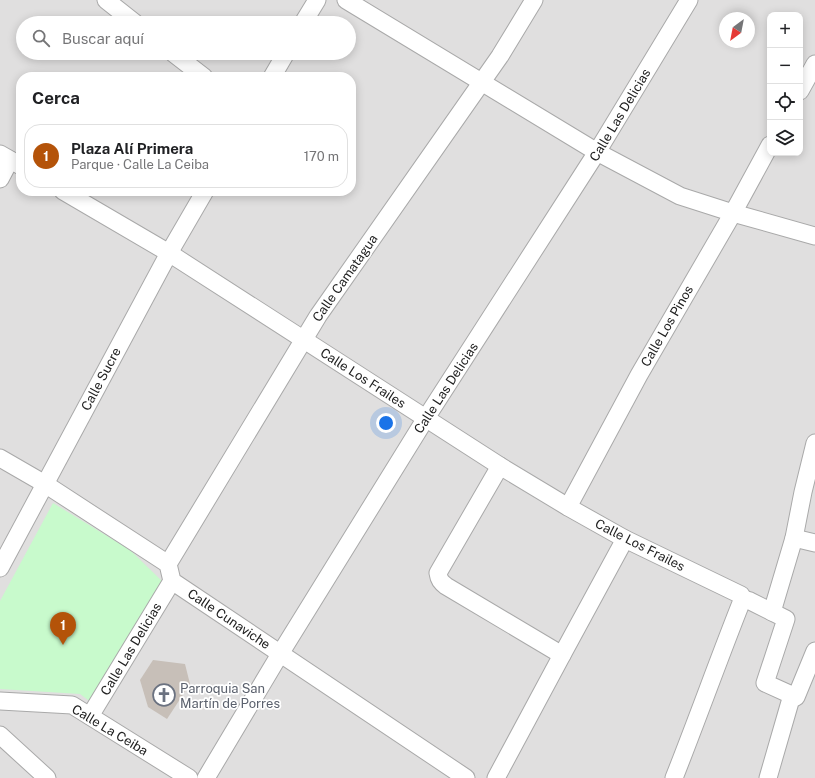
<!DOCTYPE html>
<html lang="es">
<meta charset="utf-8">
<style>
:root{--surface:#fff;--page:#f2f2f2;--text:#202124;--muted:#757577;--line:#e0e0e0;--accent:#b45309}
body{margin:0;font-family:"Public Sans",sans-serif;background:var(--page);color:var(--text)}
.controls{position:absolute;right:12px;top:12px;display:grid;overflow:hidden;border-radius:8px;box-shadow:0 2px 10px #0003}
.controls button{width:36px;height:36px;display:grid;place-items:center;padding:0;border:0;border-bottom:1px solid var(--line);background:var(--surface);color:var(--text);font:20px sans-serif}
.compass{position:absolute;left:719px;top:12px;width:36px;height:36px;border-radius:50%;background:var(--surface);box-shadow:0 2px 10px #0003;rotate:212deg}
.you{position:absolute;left:386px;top:423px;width:14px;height:14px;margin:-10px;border:3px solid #fff;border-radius:50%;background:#1a73e8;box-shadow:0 0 0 6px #1a73e833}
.badge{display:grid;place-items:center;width:26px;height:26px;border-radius:50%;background:var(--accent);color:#fff;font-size:13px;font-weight:700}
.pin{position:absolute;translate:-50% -33px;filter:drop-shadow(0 1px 2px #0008)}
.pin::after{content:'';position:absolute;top:21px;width:14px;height:12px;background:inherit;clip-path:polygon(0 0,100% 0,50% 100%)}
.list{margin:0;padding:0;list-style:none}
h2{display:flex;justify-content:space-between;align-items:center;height:52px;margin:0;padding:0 16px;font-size:17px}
h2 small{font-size:13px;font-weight:400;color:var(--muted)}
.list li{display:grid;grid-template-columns:26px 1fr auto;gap:12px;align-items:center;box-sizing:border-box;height:64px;margin:0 8px 8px;padding:0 8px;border:1px solid var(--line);border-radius:16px}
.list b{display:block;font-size:15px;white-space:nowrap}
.list p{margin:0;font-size:13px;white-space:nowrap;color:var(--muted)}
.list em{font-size:13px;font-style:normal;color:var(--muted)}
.icon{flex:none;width:22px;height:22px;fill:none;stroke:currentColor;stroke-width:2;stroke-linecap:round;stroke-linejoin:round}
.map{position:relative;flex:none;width:815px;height:778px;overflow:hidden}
.search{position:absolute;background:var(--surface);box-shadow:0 2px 10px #0003;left:16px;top:16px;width:340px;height:44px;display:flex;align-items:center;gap:10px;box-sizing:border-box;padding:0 14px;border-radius:22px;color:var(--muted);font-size:15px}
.panel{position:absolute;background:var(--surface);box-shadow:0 2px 10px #0003;left:16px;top:72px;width:340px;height:124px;border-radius:16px}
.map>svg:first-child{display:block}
.residential{fill:#e0dfdf;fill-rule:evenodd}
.park{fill:#c8facc}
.building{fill:#c7bfb8}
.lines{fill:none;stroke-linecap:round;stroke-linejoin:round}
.minor-casing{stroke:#a9a9a9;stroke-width:19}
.minor{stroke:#fff;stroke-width:17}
.labels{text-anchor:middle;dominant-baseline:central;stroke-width:3.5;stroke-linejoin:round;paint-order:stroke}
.street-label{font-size:13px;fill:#222;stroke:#fff}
.worship-label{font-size:13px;fill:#5b616d;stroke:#fff;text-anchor:start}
</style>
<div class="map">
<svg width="815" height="778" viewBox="0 0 815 778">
<rect width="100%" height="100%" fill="#f2efe9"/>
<path class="residential" d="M0,0h815v778h-815zM770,15h30v138h-30zM725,18h24v24h-24zM23,23h326v30h-326zM21,77h330v114h-330z"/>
<path class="park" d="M53,503l77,47 33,32 -71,121 -12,-9 -80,-5v-88z"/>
<path class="building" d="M153,660l32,4 5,20 -23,35 -19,-12 -8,-27z"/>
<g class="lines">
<g class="minor-casing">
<g id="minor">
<path d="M106,0l29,23"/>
<path d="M346,0l251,152 83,44 53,17 82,23"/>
<path d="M303,23l14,-23"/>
<path d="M173,53l31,24"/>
<path d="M272,77l14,-24"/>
<path d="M800,91l15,-27"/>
<path d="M0,154l21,12"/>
<path d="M0,179l10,-19"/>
<path d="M63,191l106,62 331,213 68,41 57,32 116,56 2,4 -2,4c-23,58 -44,117 -67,175"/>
<path d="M0,458l45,26 123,80 4,17 294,197"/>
<path d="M500,466l-62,107c1,7 3,9 8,13l116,69"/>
<path d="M568,507l71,-132 94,-162 37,-68"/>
<path d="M794,538l21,5"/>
<path d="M168,564l150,-248 182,-260 34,-56"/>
<path d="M0,568l169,-315 36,-62"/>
<path d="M743,599l7,2 36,18 -21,64 31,14 19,-46"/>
<path d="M772,612l22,-74 9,-46 12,-49"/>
<path d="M0,701l72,4 117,73"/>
<path d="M90,716l82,-135"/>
<path d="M0,735l47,43"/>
<path d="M206,778l74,-124 146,-236 171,-266 92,-152"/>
<path d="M496,778l66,-123 63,-116"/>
<path d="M768,778l24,-83"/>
</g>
</g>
<use href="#minor" class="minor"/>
</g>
<defs>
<g id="church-ring" transform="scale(1.15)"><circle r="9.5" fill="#fff" stroke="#6b7280" stroke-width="1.5"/><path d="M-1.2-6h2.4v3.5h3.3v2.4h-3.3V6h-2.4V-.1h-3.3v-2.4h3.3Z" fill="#6b7280"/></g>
</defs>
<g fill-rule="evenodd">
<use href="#church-ring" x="164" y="695"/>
</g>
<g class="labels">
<g class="street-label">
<text transform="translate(620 115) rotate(-59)">Calle Las Delicias</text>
<text transform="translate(345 278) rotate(-55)">Calle Camatagua</text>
<text transform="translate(667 326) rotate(-60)">Calle Los Pinos</text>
<text transform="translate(363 378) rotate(33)">Calle Los Frailes</text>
<text transform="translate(101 379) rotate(-62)">Calle Sucre</text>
<text transform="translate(446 388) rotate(-57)">Calle Las Delicias</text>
<text transform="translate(640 545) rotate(27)">Calle Los Frailes</text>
<text transform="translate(229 619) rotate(34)">Calle Cunaviche</text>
<text transform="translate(131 649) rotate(-59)">Calle Las Delicias</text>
<text transform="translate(110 730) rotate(31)">Calle La Ceiba</text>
</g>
<g class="worship-label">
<text x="180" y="688">Parroquia San<tspan x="180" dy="15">Martín de Porres</tspan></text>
</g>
</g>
</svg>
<div class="controls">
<button>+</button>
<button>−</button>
<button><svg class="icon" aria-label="locate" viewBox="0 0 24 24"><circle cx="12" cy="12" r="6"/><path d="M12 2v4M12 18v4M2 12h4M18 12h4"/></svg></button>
<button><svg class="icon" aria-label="layers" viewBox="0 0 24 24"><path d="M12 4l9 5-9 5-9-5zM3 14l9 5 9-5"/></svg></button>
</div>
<svg class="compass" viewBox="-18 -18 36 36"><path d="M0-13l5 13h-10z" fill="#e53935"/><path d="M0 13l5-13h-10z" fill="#757577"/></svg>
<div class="you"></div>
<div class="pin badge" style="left:63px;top:645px">1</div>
<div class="search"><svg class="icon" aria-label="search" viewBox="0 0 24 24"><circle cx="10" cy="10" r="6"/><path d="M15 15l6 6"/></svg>Buscar aquí</div>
<section class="panel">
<h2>Cerca<small></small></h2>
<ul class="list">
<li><span class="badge">1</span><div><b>Plaza Alí Primera</b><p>Parque · Calle La Ceiba</p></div><em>170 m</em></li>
</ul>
</section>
</div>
